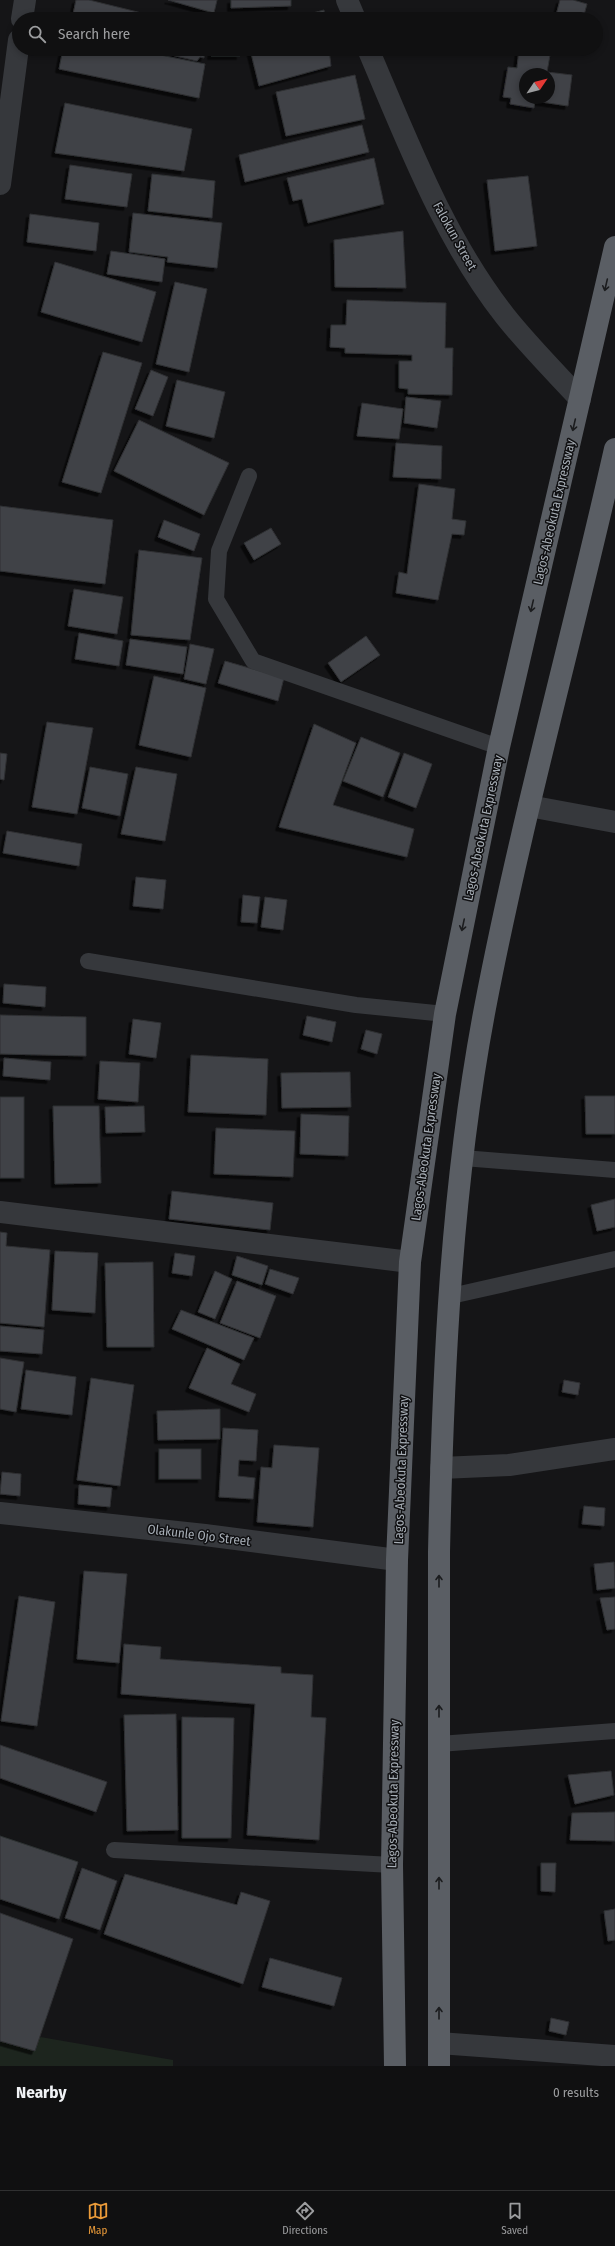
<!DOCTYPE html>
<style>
:root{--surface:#101011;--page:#1e1e1f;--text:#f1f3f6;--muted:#9c9d9f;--line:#303031;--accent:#eb9b39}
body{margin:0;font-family:"Fira Sans Condensed",sans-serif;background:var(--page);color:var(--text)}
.compass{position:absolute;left:519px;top:68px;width:36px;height:36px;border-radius:50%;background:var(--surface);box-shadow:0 2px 6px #0003;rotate:55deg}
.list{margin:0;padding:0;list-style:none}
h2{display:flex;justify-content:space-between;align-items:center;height:52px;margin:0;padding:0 16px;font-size:17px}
h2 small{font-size:13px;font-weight:400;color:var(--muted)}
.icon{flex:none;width:22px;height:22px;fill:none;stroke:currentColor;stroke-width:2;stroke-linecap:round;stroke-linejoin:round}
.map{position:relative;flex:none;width:615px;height:2066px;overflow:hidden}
.search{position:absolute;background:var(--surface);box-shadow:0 2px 6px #0003;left:12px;right:12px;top:12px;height:44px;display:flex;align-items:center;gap:10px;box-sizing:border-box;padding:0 14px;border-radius:22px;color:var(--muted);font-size:15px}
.sheet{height:124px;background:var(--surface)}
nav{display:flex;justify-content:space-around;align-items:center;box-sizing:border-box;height:56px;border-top:1px solid var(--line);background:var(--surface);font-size:11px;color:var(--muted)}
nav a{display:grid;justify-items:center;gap:2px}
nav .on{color:var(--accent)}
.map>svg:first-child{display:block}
.green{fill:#1d251e}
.building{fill:#414347;stroke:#2f3033;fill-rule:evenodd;filter:url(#shadow)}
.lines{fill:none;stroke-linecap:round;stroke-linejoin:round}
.service{stroke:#36383c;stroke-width:16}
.minor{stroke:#36383c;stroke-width:22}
.trunk{stroke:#5a5e64;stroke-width:22}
.oneway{stroke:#1b1c1e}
.labels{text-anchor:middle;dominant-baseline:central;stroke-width:3;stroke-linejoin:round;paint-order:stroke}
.street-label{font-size:13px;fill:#a7aeb6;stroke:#101012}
</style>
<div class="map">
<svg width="615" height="2066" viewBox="0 0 615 2066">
<defs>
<filter id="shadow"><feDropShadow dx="-3.5" dy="3.5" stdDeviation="0" flood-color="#0009"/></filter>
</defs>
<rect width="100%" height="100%" fill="#151517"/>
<path class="green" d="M0,2030l173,30v6h-173z"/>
<g class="building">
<path d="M76,0h13l77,19h-94z"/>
<path d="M168,0h49l-3,13z"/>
<path d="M231,0h60v6l-60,2z"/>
<path d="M560,0h13l14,4 -4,15h-28z"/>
<path d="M324,10l1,9h-35z"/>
<path d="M218,14h20v5h-21z"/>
<path d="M63,49h67l75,15 -6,34 -140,-29z"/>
<path d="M145,49h60l-1,9 -4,-1 -3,4z"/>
<path d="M212,49h27l1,7h-29z"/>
<path d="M250,49h79l2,17 -72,20z"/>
<path d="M519,49h25v5l6,1 -3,17 25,3 -4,31 -33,-5 -1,7 -24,-4 1,-6 -8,-1 5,-30 9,1zM525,74h24v24h-24z"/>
<path d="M355,75l10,44 -79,17 -10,-44z"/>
<path d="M65,103l127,26 -8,42 -129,-18z"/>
<path d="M362,125l7,27 -124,30 -6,-27z"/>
<path d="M374,158l10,46 -76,19 -6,-24 -9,2 -6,-23z"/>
<path d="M70,165l62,9 -5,33 -62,-8z"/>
<path d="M152,174l63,7 -3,37 -64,-7z"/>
<path d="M528,176l9,70 -42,5 -8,-71z"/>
<path d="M133,213l89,10 -5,45 -50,-6 1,-5 -39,-5z"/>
<path d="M30,214l69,9 -3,28 -69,-9z"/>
<path d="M403,231l3,57 -71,-1 -1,-47z"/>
<path d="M111,251l54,8 -3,23 -55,-8z"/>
<path d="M55,262l101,30 -14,50 -101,-30z"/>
<path d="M175,282l32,7 -18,83 -33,-8z"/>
<path d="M347,300l99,3 -1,45h8l-1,47 -44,-1v-5l-9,-1v-27h13v-6l-67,-2v-5l-15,-1 1,-22h15z"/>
<path d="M103,352l39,11 -41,130 -39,-11z"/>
<path d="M151,370l17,7 -15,39 -18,-7z"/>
<path d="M177,380l48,12 -11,46 -48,-12z"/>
<path d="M406,397l35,4 -4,27 -33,-5z"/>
<path d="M362,403l41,6 -4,30 -42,-3z"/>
<path d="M139,420l90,43 -25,52 -90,-44z"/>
<path d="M396,443l46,3 -1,33 -48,-2z"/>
<path d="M419,484l36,5 -3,30 14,2 -2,14 -12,-1 -14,66 -42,-7 3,-21 8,2z"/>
<path d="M0,506l113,14 -8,64 -105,-13z"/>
<path d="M164,520l36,14 -6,17 -36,-14z"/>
<path d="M271,528l10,16 -27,16 -10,-17z"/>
<path d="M139,550l63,8 -12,82 -59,-5z"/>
<path d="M74,589l49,8 -6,37 -49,-8z"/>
<path d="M79,633l44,8 -4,25 -44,-7z"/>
<path d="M366,636l14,19 -39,27 -13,-19z"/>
<path d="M130,639l57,8 -4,27 -57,-9z"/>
<path d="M190,644l24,5 -8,35 -22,-5z"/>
<path d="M225,661l59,17 -6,23 -60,-18z"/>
<path d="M154,676l52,12 -15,69 -52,-12z"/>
<path d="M47,722l46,6 -16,86 -45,-7z"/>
<path d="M314,724l42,19 -23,62 81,24 -7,28 -128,-30z"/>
<path d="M361,737l39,16 -17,44 -40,-16z"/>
<path d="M0,753l7,1 -3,26 -4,-1z"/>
<path d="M404,753l28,11 -16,44 -28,-11z"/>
<path d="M90,767l38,7 -8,42 -38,-8z"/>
<path d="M136,767l41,7 -12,67 -44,-7z"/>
<path d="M7,831l75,13 -3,22 -76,-13z"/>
<path d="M136,877l30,3 -3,29 -30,-3z"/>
<path d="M243,895l17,2 -3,26 -16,-1z"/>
<path d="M265,897l22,3 -4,30 -22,-3z"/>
<path d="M4,984l42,3 -1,20 -42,-4z"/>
<path d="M0,1015l86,2v39l-86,-2z"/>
<path d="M307,1016l29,6 -4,20 -29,-7z"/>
<path d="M133,1019l28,4 -5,35 -27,-4z"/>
<path d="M366,1030l16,4 -5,20 -16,-5z"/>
<path d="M191,1055l77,4 -2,56 -78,-3z"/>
<path d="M4,1058l47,4 -1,18 -47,-4z"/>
<path d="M100,1061l40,2 -2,39 -40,-3z"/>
<path d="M350,1072l1,35 -69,1 -1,-35z"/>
<path d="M585,1096h30v38h-29z"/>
<rect x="0" y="1097" width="24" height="81"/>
<path d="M53,1106h46l2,77 -46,1z"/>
<path d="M144,1106l1,26 -39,1 -1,-26z"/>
<path d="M301,1114l48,2 -1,40 -48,-2z"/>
<path d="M216,1128l79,3 -2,46 -79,-3z"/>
<path d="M172,1191l101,12 -3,27 -101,-11z"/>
<path d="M615,1199v28l-18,4 -6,-26z"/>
<path d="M0,1232l7,1 -1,13 44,4 -6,77 -44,-4z"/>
<path d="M55,1251l43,2 -3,60 -43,-3z"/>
<path d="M175,1253l20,3 -3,20 -20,-3z"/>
<path d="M237,1256l31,10 -6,19 -30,-10z"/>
<path d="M153,1262l1,85h-47l-2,-84z"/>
<path d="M270,1269l29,9 -6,16 -28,-10z"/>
<path d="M215,1271l17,8 -17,40 -17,-7z"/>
<path d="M237,1281l39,15 -16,42 -40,-15z"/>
<path d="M181,1310l73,28 -10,22 -72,-31z"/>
<path d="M0,1326l44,4 -2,24 -42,-3z"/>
<path d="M207,1348l33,16 -9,20 25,10 -7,18 -60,-24z"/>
<path d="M0,1358l24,4 -8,50 -16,-3z"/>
<path d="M26,1370l50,7 -4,38 -51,-6z"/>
<path d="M91,1378l43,7 -14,101 -43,-6z"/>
<path d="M564,1380l16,3 -2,12 -16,-3z"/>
<path d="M220,1409v30l-62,1 -1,-29z"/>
<path d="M223,1428l35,2 -2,31 -17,-1 -1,16 17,2 -2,21 -34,-2z"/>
<path d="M274,1445l45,3 -6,79 -56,-5 4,-55 11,1z"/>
<rect x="159" y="1449" width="42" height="30"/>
<path d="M2,1472l19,2 -1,22 -20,-2z"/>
<path d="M79,1485l33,3 -2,19 -32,-3z"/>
<path d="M584,1506l21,2 -1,18 -22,-2z"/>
<path d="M614,1562l1,26 -18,2 -3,-26z"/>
<path d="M84,1571l43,3 -8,89 -42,-4z"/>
<path d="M19,1596l36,6 -18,124 -36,-5z"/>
<path d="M615,1597v32l-8,1 -7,-32z"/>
<path d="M124,1644l37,3 -1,12 121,8v6l32,2 -2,42 15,1 -7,122 -72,-5 8,-131 -134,-10z"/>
<path d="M176,1714l2,116 -51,1 -3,-116z"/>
<path d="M182,1717l52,1 -3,120h-49z"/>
<path d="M0,1745l107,37 -11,30 -96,-34z"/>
<path d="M611,1771l3,24 -39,9 -7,-29z"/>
<path d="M615,1812v29l-45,-1 2,-27z"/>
<path d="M0,1836l78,26 -19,57 -59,-20z"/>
<path d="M541,1863h15l-1,29 -14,-1z"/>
<path d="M82,1868l35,13 -17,49 -35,-12z"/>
<path d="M125,1874l112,31 4,-13 29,9 -27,83 -139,-50z"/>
<path d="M615,1909v31l-7,1 -4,-30z"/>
<path d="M0,1913l73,26 -38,112 -35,-10z"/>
<path d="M270,1958l72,20 -8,28 -72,-19z"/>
<path d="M551,2018l18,4 -3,13 -17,-4z"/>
</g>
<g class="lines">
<g class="service">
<path d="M249,476l-30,75 -3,48 37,62 246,86"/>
<path d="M88,961l268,44 89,9"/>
<path d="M463,1158l152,12"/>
<path d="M451,1296l164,-37"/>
<path d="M439,1744l176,-13"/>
<path d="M114,1850l278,15"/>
</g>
<g class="minor">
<path d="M347,0l8,19"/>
<path d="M22,19l3,-19"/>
<path d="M368,49c39,91 75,188 137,267 23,29 50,56 75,83"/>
<path d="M0,184l19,-144"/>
<path d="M529,806l86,16"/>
<path d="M0,1212l410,50"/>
<path d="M441,1468l68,-3 106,-16"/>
<path d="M0,1513l205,22 192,25"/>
<path d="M439,2043l176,13"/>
</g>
<g class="trunk">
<path d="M395,2066l-3,-201 5,-305 13,-298 35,-248 54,-267 116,-500"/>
<path d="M439,2066v-514c4,-182 12,-365 46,-544 36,-188 88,-372 130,-559"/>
</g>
</g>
<defs><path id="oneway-shaft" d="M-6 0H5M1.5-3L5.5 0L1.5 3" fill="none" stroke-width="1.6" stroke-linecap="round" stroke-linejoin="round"/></defs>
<g class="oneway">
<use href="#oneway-shaft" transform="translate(606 285) rotate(103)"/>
<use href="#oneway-shaft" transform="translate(574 425) rotate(103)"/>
<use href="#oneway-shaft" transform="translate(532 606) rotate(103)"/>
<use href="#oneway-shaft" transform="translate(463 925) rotate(102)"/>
<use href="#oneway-shaft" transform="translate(439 1581) rotate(-90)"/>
<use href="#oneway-shaft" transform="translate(439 1711) rotate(-90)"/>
<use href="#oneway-shaft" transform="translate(439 1883) rotate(-90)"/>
<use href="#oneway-shaft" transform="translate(439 2013) rotate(-90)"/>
</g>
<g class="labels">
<g class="street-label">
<text transform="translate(455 236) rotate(61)">Falokun Street</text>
<text transform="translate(554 512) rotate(-77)">Lagos-Abeokuta Expressway</text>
<text transform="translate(483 828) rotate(-78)">Lagos-Abeokuta Expressway</text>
<text transform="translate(426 1147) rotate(-82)">Lagos-Abeokuta Expressway</text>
<text transform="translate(401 1470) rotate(-88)">Lagos-Abeokuta Expressway</text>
<text transform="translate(199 1535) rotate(7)">Olakunle Ojo Street</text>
<text transform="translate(393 1794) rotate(-89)">Lagos-Abeokuta Expressway</text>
</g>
</g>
</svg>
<svg class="compass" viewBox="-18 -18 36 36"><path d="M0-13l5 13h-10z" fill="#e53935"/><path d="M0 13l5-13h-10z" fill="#9c9d9f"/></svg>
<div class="search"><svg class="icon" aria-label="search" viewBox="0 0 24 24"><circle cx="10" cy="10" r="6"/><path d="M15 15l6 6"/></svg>Search here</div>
</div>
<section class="sheet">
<h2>Nearby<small>0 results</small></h2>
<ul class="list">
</ul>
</section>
<nav>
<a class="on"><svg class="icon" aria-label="map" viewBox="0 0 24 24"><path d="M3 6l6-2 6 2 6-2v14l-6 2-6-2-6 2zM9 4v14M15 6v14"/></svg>Map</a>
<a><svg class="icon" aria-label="directions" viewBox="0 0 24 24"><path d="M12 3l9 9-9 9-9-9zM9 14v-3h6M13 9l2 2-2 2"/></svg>Directions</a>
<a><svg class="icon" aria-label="saved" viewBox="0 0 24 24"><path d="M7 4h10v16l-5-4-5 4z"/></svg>Saved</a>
</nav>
